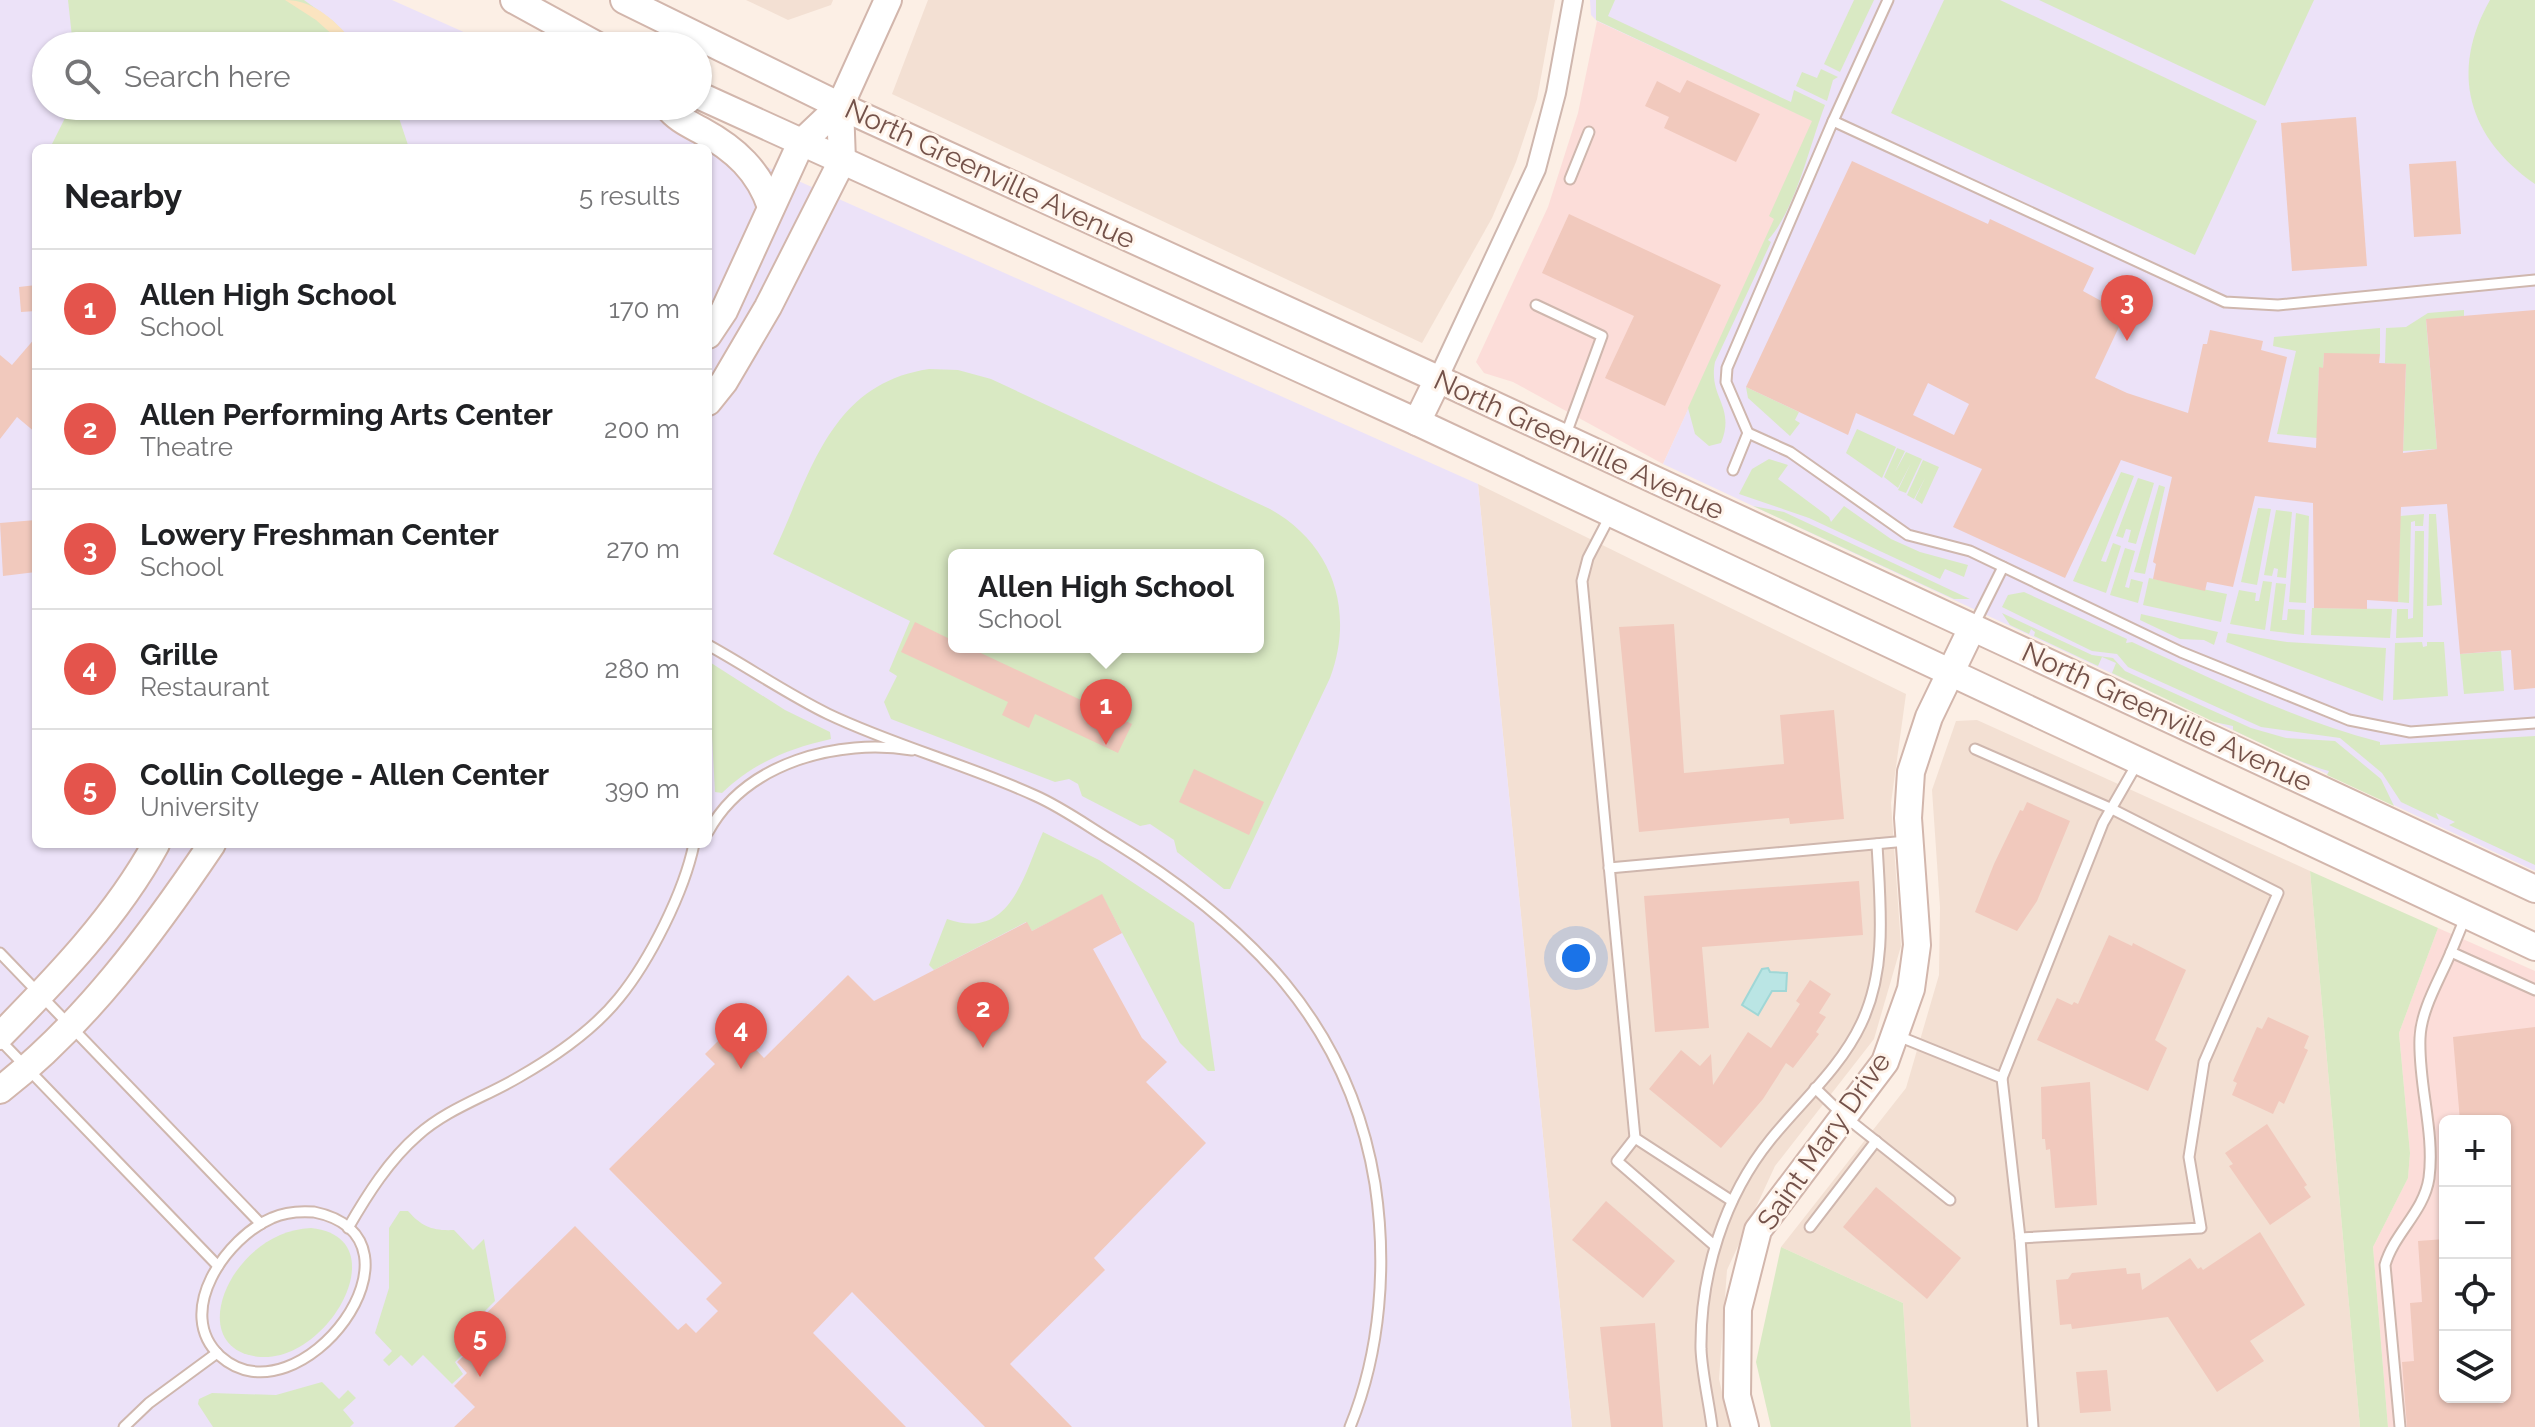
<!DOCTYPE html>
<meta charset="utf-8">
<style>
:root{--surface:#fff;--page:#f6f6f6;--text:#202124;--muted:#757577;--line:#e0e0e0;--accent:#e4544c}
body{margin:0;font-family:Raleway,sans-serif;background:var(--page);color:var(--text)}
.controls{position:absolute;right:24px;bottom:24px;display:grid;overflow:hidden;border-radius:12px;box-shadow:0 2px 6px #0004}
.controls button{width:72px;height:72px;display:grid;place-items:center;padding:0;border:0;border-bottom:2px solid var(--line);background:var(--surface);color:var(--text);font:40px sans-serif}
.you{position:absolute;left:1576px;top:958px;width:28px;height:28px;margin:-20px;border:6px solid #fff;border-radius:50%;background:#1a73e8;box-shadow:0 0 0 12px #1a73e833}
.badge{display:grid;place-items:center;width:52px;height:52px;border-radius:50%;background:var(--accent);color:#fff;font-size:26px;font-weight:700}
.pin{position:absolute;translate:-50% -66px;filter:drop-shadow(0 2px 4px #0008)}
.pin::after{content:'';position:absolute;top:42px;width:28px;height:24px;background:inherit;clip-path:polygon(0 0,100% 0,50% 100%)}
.popup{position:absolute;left:948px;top:549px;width:316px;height:104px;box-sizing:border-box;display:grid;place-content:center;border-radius:12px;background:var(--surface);filter:drop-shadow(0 2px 6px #0005);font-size:26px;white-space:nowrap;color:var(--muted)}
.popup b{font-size:30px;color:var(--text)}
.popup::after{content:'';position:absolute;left:50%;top:100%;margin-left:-16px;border:16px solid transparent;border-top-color:var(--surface)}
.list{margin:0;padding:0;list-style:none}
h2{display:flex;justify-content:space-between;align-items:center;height:104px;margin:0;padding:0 32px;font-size:34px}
h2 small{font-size:26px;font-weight:400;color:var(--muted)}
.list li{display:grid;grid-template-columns:52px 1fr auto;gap:24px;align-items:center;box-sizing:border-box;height:120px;padding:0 32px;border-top:2px solid var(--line)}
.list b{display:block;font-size:30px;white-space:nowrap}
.list p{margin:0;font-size:26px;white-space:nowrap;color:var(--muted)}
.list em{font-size:26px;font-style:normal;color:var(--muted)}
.icon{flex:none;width:44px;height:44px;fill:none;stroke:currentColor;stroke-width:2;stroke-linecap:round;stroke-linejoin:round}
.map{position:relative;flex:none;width:2535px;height:1427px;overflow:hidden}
.search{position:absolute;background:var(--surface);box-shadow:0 2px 6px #0004;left:32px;top:32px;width:680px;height:88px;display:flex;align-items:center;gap:20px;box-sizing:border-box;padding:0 28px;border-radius:44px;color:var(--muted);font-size:30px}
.panel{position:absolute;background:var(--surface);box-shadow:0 2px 6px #0004;left:32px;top:144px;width:680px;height:704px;border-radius:12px}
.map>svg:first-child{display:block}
.residential{fill:#f3e0d3}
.commercial{fill:#fcddd9;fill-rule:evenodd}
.education{fill:#ece2f8;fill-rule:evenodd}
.green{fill:#d9e9c3;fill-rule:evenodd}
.sand{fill:#fbe4c0}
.water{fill:#bae5e4;stroke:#a0d7d6;stroke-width:2}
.building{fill:#f1c9bd;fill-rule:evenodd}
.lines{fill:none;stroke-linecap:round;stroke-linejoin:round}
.lane-casing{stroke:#cfb7ae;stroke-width:13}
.street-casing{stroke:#cfb7ae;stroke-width:22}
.secondary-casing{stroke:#d2b6ac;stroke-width:30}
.lane{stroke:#fff;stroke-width:9}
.street{stroke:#fff;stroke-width:18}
.secondary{stroke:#fff;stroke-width:26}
.labels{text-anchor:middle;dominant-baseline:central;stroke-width:6;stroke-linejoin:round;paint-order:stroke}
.street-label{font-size:28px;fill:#74524a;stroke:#fff4eb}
</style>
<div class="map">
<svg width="2535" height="1427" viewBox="0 0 2535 1427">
<rect width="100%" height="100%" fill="#fcefe5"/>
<g class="residential">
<path d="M746,0h87l-2,5 -43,15z"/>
<path d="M928,0h627l-18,99 -21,63 -24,56 -70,125 -530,-249z"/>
<path d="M1478,484l428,210 -15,109 10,143 -27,93 -99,127 -48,104 -8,109 11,48h-158z"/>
<path d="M1977,720l333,151 50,556h-449l-8,-124 -122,-56 125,-159 33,-113 1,-68 -8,-117 24,-69z"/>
</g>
<g class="commercial">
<path d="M1597,21l216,99 -37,99 -113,245 -150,-82 -29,-9 -8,-11 72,-155 30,-94z"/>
<path d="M2438,928l97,43v456h-147l-15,-180 35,-69 2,-25 -11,-120zM2445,1121h60v276h-60z"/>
</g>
<g class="education">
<path d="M0,0h392l103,46h-449v60h584l848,378 94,943h-1572zM36,148h672v696h-672zM954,555h304v92h-304z"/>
<path d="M1590,0h945v871l-872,-407 112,-245 38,-98 -216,-100 -6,-6z"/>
</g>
<g class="green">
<path d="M68,0h236l29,21 24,25h-284z"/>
<path d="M1596,0h19l-7,16 183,86 3,-12 31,15c-16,42 -29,104 -57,135l3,2 -56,120c-7,36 21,44 6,81l-12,3 -14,-12 -7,-26 86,-189 -5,-3 43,-95 -216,-101z"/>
<path d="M1854,0h20l-34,72 -16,-8z"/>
<path d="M1944,0h56l257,121 -62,134 -304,-142z"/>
<path d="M2039,0h275l-49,106z"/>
<path d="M2490,0h45v184c-67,-46 -86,-112 -45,-184z"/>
<path d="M1821,69l17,8 -5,3 -6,21 -31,-15 6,-14 15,6z"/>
<path d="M71,106h324l14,42h-359z"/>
<path d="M2464,310v6l-38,4 11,129 -34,2 3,-86 -21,-2 1,-35 20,-1 22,-14z"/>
<path d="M2380,328v26h-56l-1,14h-4l-2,70 -40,-4 19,-83 -23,-5 1,-9z"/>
<path d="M929,369l29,1 33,9 279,130c63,35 85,102 60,169l-100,211h-6l-47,-37 -3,-12 -24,-16 -10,2 -58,-30 -4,-12 -9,-5 -14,3 -164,-63 -7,-17 13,-26 -8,-5 21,-50 -137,-67c38,-80 56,-170 156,-185zM954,555h304v92h-304z"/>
<path d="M1746,387l53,25 -4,8 5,3 -10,13 -42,-38z"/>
<path d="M1857,429l39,18 -14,31 -36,-25z"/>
<path d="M1897,448l8,3 -10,21 11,-20 16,7 -16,34 -8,-3 13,-27 -13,25 -14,-11z"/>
<path d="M1769,459l19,6 -10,14 51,38 2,5 13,-16 47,33 29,13 48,13 -4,12 -19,-8 -5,10 -131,-61 -70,-24 13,-25z"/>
<path d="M1923,460l16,7 -17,37 -7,-5 10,-21 -11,21 -7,-4z"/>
<path d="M2121,472l13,4 -33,85 5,1 7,-19 8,3 -15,47 -33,-12z"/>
<path d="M2138,478l16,5 -18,61 -8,-2 3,-12 -5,-1 -3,9 -7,-2z"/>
<path d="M2159,485l6,2 -20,87 -11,-2z"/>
<path d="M1753,506l31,6 186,87h-16z"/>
<path d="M2258,508l13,1 -14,76 -16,-3z"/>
<path d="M2276,510l16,2 -6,66 -9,-1 1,-8 -4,-1 -2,8 -8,-1z"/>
<path d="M2296,513l13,3 -3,87 -17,-1z"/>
<path d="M2424,514l-1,12h-8v-5l-4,1 -2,81 -11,-1 2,-86z"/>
<path d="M2429,514h7l6,91 -15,1z"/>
<path d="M2415,531h9l-1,106 -27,1 1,-29h11v10l5,-1z"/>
<path d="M2125,548l10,3 -10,36 4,1 2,-9 12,3 -5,21 -28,-8z"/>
<path d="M2149,578l78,16 -6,28 -78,-17z"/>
<path d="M2263,581l9,1 -7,48 -35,-6 9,-34 17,3 -1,8h4z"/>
<path d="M2276,583l10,1 -4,36h5l1,-11 17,1 -1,25 -34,-4z"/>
<path d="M2024,592l103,47 -1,4 6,-1c80,37 163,78 248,100v3l155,-9v129l-86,-40 6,-3 -19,-9 3,7 -38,-18 -19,-29 -42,-35 -79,-11 -133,-60 -11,-13 -25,-3 -90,-44 6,-12z"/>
<path d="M2312,608l80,1 -2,29 -79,-3z"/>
<path d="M2002,613l90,42 21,3 12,13 126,57 35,10 49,3 46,38 13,27 -67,-31 2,-4c-30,-8 -64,-26 -96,-41v-4l-19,-4 -102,-49 4,-10 -14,-6 -4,9 -64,-30 1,-4 -4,-3 -2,5 -19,-9z"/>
<path d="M2141,614l77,18 -4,13 -10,-5 -24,-1 -40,-19z"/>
<path d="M2228,633l59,9 99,6 -3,53 -157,-59z"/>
<path d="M2422,642l1,5 4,-1v-4h17l4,54 -55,4 2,-57z"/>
<path d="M2501,651l3,40 -40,3 -4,-40z"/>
<path d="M708,661l77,49 45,22 1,7c-41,9 -78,24 -109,54l-7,-1z"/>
<path d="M1043,832l56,28 95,63 21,148h-7l-28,-28 -78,-148 -70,36 -6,-9 -92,48 -5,-5 18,-46c63,22 75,-40 96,-87z"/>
<path d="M2310,871l128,57 -39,105 11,120 -2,25 -35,69 15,180h-28z"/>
<path d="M400,1211h8c14,16 25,20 46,19l19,20 11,-11 11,62 -40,40 9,12 -9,9 8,12 -11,10 -29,-29 -11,11 -11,-11 -12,11 -6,-6 9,-9 -17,-18 14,-45v-60z"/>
<path d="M311,1228c87,9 19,133 -50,129 -81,-6 -31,-126 50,-129z"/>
<path d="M1781,1247l122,56 8,124h-140l-15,-65z"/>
<path d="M322,1382l17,17 9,-9 8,8 -13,12 11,13 -4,4h-137l-15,-23 1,-5 13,-6 64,2z"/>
</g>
<path class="sand" d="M285,0c31,0 52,23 72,46h-12l-29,-26z"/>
<path class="water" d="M1768,968l2,4 17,1 -1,18h-14l-14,24 -16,-10 20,-36z"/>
<g class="building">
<path d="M1687,80l73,34 -24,48 -72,-34 5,-11 -24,-11 12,-25 23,12z"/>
<path d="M2356,117l11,149 -75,5 -11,-148z"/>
<path d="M1852,161l136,63 2,-5 104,49 -11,23 42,23 -30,64 32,15 61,20 15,-69h4l3,-14 53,11 -2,9 26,7 -19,85 48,6 3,-81 4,1 1,-15 56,1 -1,9 27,1 -3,89 34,-4 -11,-130 109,-9v378l-21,2 -3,-40 -51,4 -13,-150 -46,3 -3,95 -31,-2v9l-53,-1 -1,-105 -58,-7 -22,91 -26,-5 -2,9 -52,-12 3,-15 -3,-2 19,-85 -51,-17 -56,118 -112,-51 29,-58 -126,-56 -8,22 -102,-48zM1928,383l41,21 -15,31 -41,-20z"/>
<path d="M2456,161l5,73 -47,3 -5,-73z"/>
<path d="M1569,214l152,71 -56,121 -60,-28 29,-62 -92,-43z"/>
<path d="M36,285v26l-15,1 -2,-25z"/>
<path d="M36,337v96l-19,-16 -17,22v-84l12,10z"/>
<path d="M36,520v52l-33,4 -3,-53z"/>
<path d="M915,622l39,19v6h14l164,77 -14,29 -83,-39 -6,14 -27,-13 6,-13 -107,-50z"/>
<path d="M1674,624l10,149 100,-9 -4,-49 54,-5 10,109 -54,5 -1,-6 -150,14 -20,-205z"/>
<path d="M1194,769l70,33 -15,33 -70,-33z"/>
<path d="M2027,802l43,19 -33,80 -20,30 -42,-19 19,-48 26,-54 3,1z"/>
<path d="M1859,881l4,54 -161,12 7,81 -54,4 -11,-136z"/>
<path d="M1102,894l20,39 -29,16 49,89 25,24 -21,20 60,61 -112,115 11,12 -95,94 62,63h-87l-133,-135 -39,41 93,94h-452l21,-20 -21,-21 13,-13 -10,-11 10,-9 -10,-11 118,-116 103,104 8,-7 10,10 22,-22 -12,-12 16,-16 -113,-114 106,-105 -10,-10 28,-28 31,32 84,-83 26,26 153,-79 5,9z"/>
<path d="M2109,935l23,11 1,-3 53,27 -31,70 12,8 -19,43 -111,-51 20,-42 15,7 2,-3 4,2z"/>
<path d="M1810,980l21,14 -12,19 7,4 -10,15 3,2 -26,34 -7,-5 -23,36 -42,49 -72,-59 32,-39 19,16 11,-12 2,31 35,-53 23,16 29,-44 -4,-3z"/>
<path d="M2268,1017l41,19 -5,12 4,2 -24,54 -5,-3 -6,13 -41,-19 5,-12 -4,-2 24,-54 5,2z"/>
<path d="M2535,1027v400h-128l-5,-65 12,-1 -4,-58 12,-1 -4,-61 27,-2v158h60v-276h-45l-7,-84z"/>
<path d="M2090,1082l7,123 -42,3 -5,-59 -4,1 -1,-11h-3l-1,-52z"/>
<path d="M2267,1124l40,61 -3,2 7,10 -41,28 -41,-59 4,-2 -8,-11z"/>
<path d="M1876,1187l85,71 -34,41 -84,-72z"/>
<path d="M1606,1201l69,60 -32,37 -71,-58z"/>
<path d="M2260,1232l45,73 -55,36 14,20 -47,31 -49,-75 -96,12 -1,-5 -11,1 -4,-45 12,-1 4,-6 54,-5 1,6 13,-1 2,17 48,-32 8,11 3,-2 2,3z"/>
<path d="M1655,1323l8,104h-52l-11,-100z"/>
<path d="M2107,1370l4,41 -31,2 -4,-41z"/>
</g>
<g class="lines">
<g class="lane-casing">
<g id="lane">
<path d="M1833,121l55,-121"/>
<path d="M1570,179l19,-47"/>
<path d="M1536,305l66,31 -36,98"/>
<path d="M1748,433l42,19 118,83 62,16 211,101 168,68 61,12 125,-9"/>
<path d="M1733,470l15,-37 -22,-51 1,-14 106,-247 392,181 53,3 257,-25"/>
<path d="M1611,514l-23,44 -6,23 53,557 97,63"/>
<path d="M1974,625l29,-58"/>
<path d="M708,645c40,22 79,49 120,69 67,32 141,51 208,82 27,12 53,31 78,46 134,83 235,180 261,342 12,80 6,167 -25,243"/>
<path d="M1975,749l135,59 168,85 -74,169 -15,95 12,71 -181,10"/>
<path d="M708,832c38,-70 131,-94 204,-82"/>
<path d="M1609,868l298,-27"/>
<path d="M2465,918l-14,34 84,38"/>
<path d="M0,953l261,271"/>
<path d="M1898,1036l104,42 101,-255 35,-61"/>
<path d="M0,1040l218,226"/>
<path d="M2002,1078l18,160 13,189"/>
<path d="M1815,1088l28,27 107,85"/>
<path d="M1635,1138l-18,23 98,85"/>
<path d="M314,1212c128,26 -15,215 -94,144 -47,-44 7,-119 52,-138 13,-6 28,-7 42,-6z"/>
<path d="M1810,1227l66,-86"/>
<path d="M348,1228c19,-33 41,-68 70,-93 29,-26 67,-38 101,-58 35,-20 75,-48 100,-79 31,-38 65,-106 75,-154"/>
<path d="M124,1427l25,-24 68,-50"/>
<path d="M1712,1427c-3,-25 -10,-53 -11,-78 -1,-75 23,-152 70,-210 30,-37 70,-72 90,-115 27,-56 19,-120 16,-180"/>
<path d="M2400,1427l-15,-162c9,-32 39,-53 44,-87 6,-46 -11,-94 -9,-140 1,-29 20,-59 31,-86"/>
</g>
</g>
<g class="street-casing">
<path id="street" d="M1438,379l98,-210 20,-76 17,-93"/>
</g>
<g class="secondary-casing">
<g id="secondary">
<path d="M514,0l84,46"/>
<path d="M624,0l216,106 598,273 1097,510"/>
<path d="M698,95l719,327 1118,525"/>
<path d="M667,106c9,12 22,18 35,25 33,18 57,40 69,76"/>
<path d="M708,335l16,-24 77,-168 39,-37 48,-106"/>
<path d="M708,402l16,-20 44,-75 74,-146 -2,-55"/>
<path d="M1417,422l21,-43"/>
<path d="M0,1036c57,-58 117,-120 156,-192"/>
<path d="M0,1090c85,-66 152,-157 212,-246"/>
<path d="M1745,1427l-8,-31 1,-87 20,-79 127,-168 26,-73 6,-44 -9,-127 3,-46 18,-55 43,-89"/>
</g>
</g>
<use href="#lane" class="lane"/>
<use href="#street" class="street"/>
<use href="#secondary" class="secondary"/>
</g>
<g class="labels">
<g class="street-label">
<text transform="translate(990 174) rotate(25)">North Greenville Avenue</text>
<text transform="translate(1579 445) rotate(25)">North Greenville Avenue</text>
<text transform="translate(2167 717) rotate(25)">North Greenville Avenue</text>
<text transform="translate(1824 1141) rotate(-55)">Saint Mary Drive</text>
</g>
</g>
</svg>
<div class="controls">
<button>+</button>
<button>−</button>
<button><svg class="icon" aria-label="locate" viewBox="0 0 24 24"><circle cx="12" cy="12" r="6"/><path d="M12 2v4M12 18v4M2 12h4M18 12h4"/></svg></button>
<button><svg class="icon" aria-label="layers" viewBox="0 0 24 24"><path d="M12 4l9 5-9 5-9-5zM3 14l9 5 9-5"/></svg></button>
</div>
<div class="you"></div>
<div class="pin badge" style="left:1106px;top:745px">1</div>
<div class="popup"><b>Allen High School</b>School</div>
<div class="pin badge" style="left:983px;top:1048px">2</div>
<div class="pin badge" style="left:2127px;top:341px">3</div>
<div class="pin badge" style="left:741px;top:1069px">4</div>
<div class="pin badge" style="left:480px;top:1377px">5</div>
<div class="search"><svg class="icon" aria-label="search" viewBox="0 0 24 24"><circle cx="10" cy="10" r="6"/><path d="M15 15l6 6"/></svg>Search here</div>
<section class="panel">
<h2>Nearby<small>5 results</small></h2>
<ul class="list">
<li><span class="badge">1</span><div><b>Allen High School</b><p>School</p></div><em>170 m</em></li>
<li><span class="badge">2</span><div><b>Allen Performing Arts Center</b><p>Theatre</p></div><em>200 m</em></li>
<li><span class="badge">3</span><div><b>Lowery Freshman Center</b><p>School</p></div><em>270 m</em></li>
<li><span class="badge">4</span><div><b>Grille</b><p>Restaurant</p></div><em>280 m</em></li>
<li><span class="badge">5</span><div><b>Collin College - Allen Center</b><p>University</p></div><em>390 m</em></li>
</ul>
</section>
</div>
